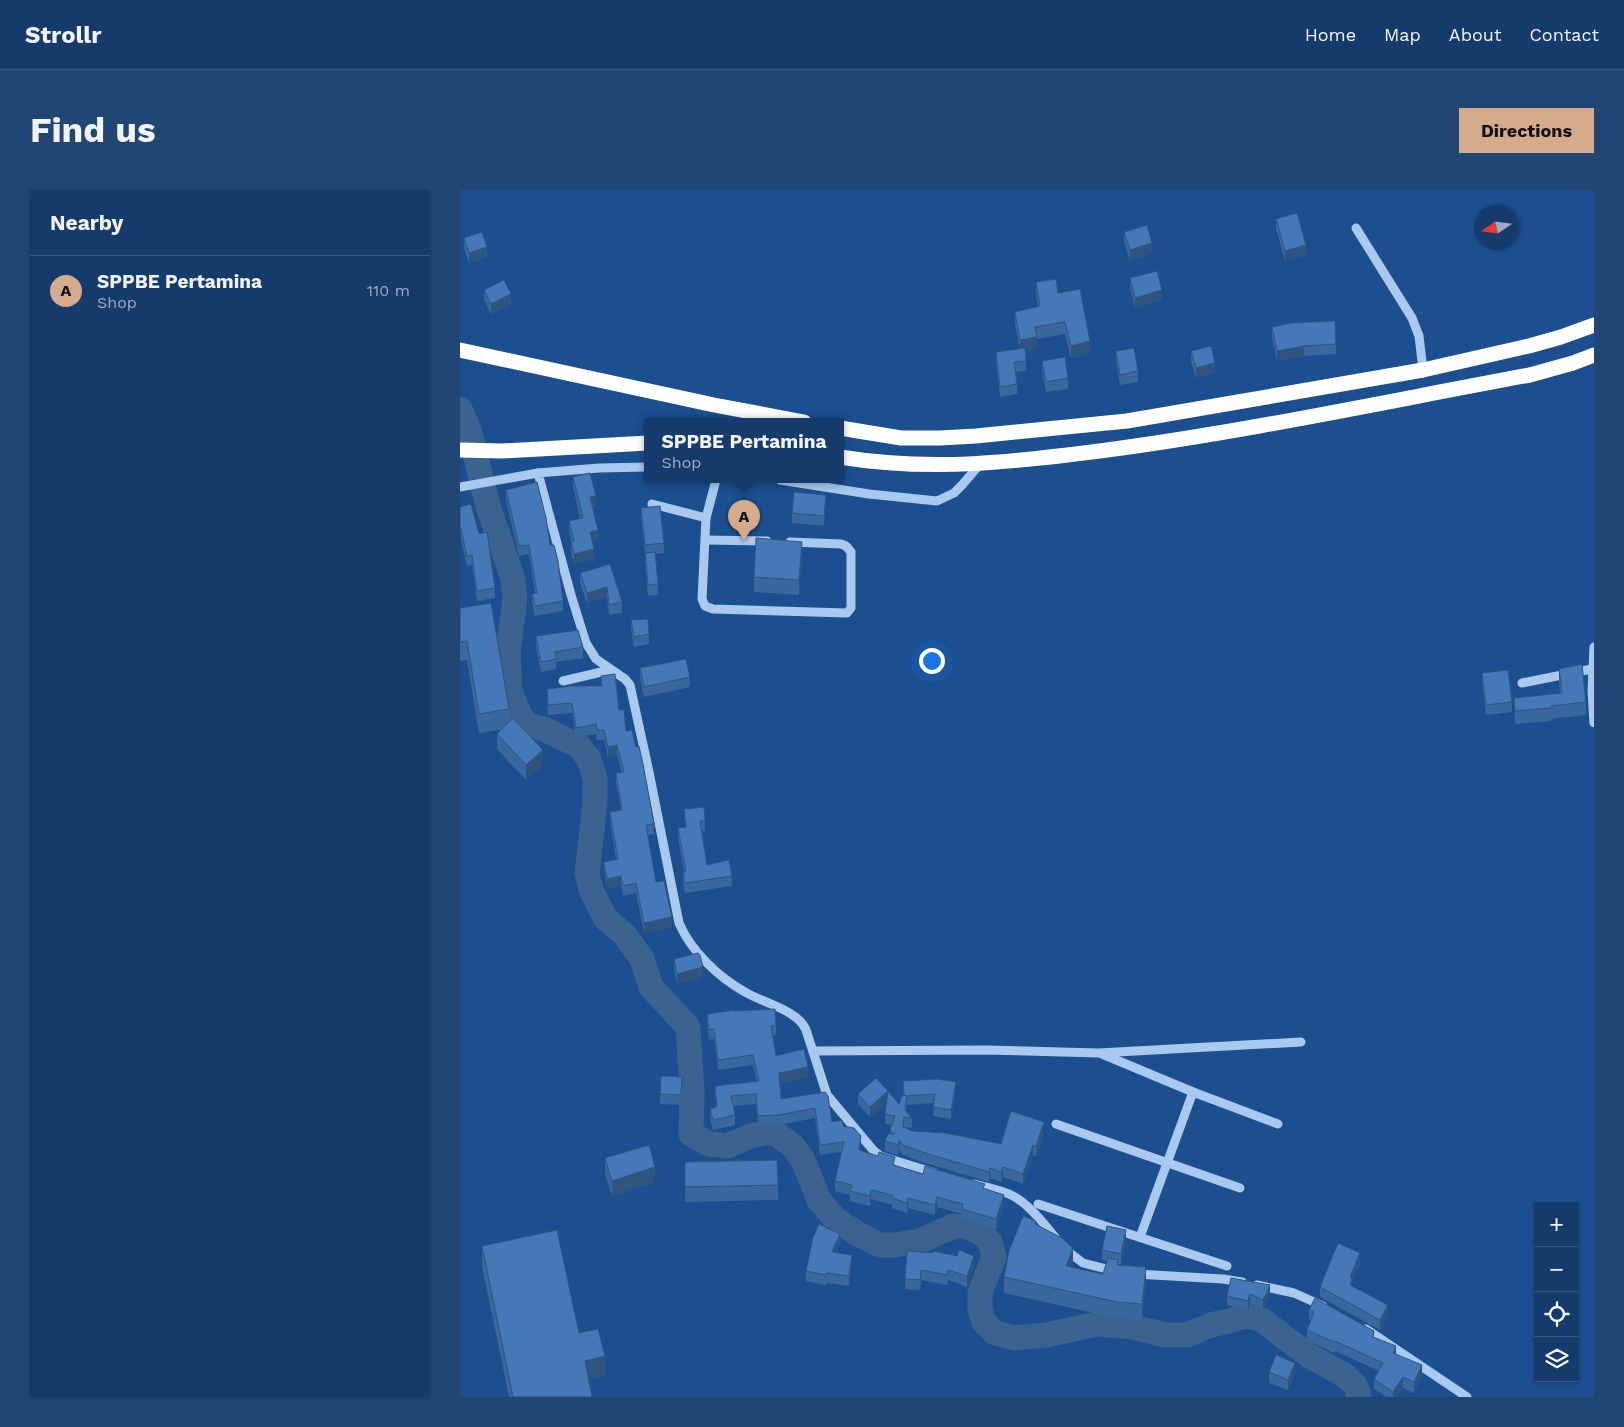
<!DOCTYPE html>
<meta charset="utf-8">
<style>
:root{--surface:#143b6b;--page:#214673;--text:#f1f3f6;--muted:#9dadc1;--line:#33557e;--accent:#d6ab8b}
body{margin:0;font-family:"Work Sans",sans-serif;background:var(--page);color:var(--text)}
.controls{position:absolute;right:15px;bottom:15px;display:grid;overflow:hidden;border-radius:0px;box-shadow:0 1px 4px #0004}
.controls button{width:45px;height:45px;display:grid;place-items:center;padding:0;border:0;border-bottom:1px solid var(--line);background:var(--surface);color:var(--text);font:25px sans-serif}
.compass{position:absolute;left:1014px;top:15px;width:45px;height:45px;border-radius:50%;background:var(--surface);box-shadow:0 1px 4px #0004;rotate:257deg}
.you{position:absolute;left:471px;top:470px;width:18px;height:18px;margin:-12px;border:4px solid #fff;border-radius:50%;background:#1a73e8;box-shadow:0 0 0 8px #1a73e833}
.badge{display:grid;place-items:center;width:32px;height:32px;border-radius:50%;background:var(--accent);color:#111;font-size:16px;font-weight:700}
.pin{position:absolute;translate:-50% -41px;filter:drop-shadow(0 1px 2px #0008)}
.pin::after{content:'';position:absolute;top:26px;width:18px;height:15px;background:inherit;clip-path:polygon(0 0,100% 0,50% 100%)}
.popup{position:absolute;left:184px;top:228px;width:200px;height:65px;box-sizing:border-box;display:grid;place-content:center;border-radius:0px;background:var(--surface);filter:drop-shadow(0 1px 4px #0005);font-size:16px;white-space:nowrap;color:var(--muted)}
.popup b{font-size:19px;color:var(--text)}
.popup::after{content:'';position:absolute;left:50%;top:100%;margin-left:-10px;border:10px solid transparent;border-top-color:var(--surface)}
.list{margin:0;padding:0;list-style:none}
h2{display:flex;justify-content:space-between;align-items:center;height:65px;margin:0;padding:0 20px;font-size:21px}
h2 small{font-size:16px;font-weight:400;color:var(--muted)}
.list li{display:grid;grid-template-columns:32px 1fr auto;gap:15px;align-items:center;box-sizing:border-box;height:70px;padding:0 20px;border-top:1px solid var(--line)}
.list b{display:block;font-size:19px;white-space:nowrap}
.list p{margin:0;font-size:16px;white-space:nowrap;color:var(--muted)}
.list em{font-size:16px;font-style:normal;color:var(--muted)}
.icon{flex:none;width:28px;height:28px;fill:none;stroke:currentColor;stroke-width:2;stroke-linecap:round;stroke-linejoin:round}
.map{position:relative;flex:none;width:1134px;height:1207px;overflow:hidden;border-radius:0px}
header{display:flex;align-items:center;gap:30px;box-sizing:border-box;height:70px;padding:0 25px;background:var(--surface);border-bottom:1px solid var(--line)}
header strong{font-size:24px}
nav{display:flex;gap:28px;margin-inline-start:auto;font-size:18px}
.intro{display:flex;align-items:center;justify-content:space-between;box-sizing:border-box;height:120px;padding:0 30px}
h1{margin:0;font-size:35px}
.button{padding:12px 22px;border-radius:0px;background:var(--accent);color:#111;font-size:18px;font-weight:700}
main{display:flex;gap:30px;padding:0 30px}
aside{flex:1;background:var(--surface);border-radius:0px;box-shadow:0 1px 4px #0004}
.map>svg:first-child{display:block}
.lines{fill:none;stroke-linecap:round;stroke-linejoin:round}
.river{stroke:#3c6290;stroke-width:25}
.minor{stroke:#a9c9ee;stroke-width:9}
.highway{stroke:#fff;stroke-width:15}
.wall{fill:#3a679d}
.shaded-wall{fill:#305480}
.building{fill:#4478b7;stroke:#305480}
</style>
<header>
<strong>Strollr</strong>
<nav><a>Home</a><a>Map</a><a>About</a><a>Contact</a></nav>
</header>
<div class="intro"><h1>Find us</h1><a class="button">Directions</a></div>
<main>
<aside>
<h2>Nearby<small></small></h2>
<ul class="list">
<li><span class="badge">A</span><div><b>SPPBE Pertamina</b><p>Shop</p></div><em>110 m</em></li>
</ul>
</aside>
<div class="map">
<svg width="1134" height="1207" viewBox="0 0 1134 1207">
<rect width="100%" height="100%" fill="#1b4f8f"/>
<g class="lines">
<path class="river" d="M0,219l9,21 19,76 25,73 2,19 -7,55 2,37 7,19 8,15 19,5 35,17 10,13 6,20v24l-8,71 5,18 14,27 18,15 18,25 9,28 37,40 4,63 -1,44 18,10 18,2 23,-10 14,-3h11l18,13 10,14 16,40 16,19 23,15 22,11h14l26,-4 33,-15h13l15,7 9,9 4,15 -14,35v18l4,12 11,11 19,5 32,-3 51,-11 36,3 33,8h21l24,-10 22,-5 11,-5 18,5 46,35 36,20 12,11 3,11"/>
<g class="minor">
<path d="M896,38l56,90 7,18 4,34"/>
<path d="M188,277l-49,1 -61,5 33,122 15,48 10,16 29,20 5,6 19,87 30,151c12,28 39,54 66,69 18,11 53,18 61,38l21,65 46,55 7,6 55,17"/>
<path d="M256,290l-10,38 -4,81 3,7 8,3 134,4 4,-5v-56l-5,-6 -5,-2 -51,-2"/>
<path d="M320,290l89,14 68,7 17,-8 8,-8 18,-21"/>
<path d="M0,297l78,-14"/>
<path d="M192,314l54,14"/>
<path d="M246,350l61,1"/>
<path d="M1134,457l-2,44 2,32"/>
<path d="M103,491l47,-11"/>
<path d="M1062,493l70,-14"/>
<path d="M353,861l173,-1 113,3 202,-11"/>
<path d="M642,864l91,38 85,32"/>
<path d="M596,934l184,64"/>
<path d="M514,994c11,3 24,5 35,10 20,9 35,30 49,47"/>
<path d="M578,1014l189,62"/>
<path d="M680,1047l53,-145"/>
<path d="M606,1060l17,13 32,8"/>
<path d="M676,1084l87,5 19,3"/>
<path d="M797,1095l37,8 29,13"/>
<path d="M906,1139l101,68"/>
</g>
<g class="highway">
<path d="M0,160l254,55 90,17"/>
<path d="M380,238l61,10h39l36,-2 151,-15 296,-51 106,-24 32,-9 33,-12"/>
<path d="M0,260l42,1 146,-8"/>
<path d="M380,267c92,15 175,5 267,-7 142,-19 282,-49 423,-75l43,-12 21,-8"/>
</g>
</g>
<g class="wall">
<path d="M816,29l30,36 -21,6 -9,-32z"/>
<path d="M664,42l28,21 -22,8 -6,-19z"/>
<path d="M4,48l23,19 -18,6 -5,-15z"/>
<path d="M670,88l32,22 -27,8 -5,-20z"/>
<path d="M576,92l22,11 32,60 -19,5 -6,-24 -28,5v10l-12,2 1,10v10l-10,1 1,12v10l-17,3 -4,-35v-10l24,-3 -5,-25v-12l23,-5 -2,-13z"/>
<path d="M24,100l27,15 -20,9 -7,-14z"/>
<path d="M812,137l64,17v10l-32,2 -27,5 -5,-24z"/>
<path d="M656,161l22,20v11l-18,3 -4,-24z"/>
<path d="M731,161l24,22 -19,5 -5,-17z"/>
<path d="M582,171l26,17v11l-22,3 -4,-21z"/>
<path d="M113,287l23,29 -3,1 5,33 -6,2 2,17 -20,5 -3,-12v-10l-2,-11v-10l11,-2 -7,-32z"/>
<path d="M46,300l44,55 13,56v10l-28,5 -3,-12v-10h3l-6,-40 -10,2 -13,-56z"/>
<path d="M366,315l-2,21 -32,-3v-10z"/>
<path d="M0,317l19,27 16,54v10l-18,3 -5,-36 -5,1 -6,-27h-1z"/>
<path d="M181,318l23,35v10l-9,1 3,30v11l-10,1 -3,-33v-9l-4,-36z"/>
<path d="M342,367l-3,38 -45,-3v-15z"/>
<path d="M150,374l12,38v11l-13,2 -2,-18 -20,6 -7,-20v-10z"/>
<path d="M0,418l49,101v14l34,42 -17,15 -29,-31v-15l4,-4 -22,3 -12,-73 -7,1z"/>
<path d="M171,430l18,14v10l-15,3 -3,-17z"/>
<path d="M76,446l47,11v11l-27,4v7l-15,3 -5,-26z"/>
<path d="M180,478l50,9v10l-46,10 -4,-19z"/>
<path d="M1099,479l27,33v13l-35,4v2l-36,3 -1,-26 46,-5 -1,-11z"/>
<path d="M1022,483l30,29v10l-26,3 -4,-32z"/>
<path d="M141,486l18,34 35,114v10l-6,1 8,47 16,45 -28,6 -8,-40 -13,3 -2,-11 -14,3 -3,-17v-9l12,-3 -6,-37v-10l11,-2 -5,-27v-10h6l-5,-18 -9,2 -4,-17h-7l-1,-6 -20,3 -4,-24 -24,2 -1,-26 54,-3z"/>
<path d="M224,619l21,12v10h-3l5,34 25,11v10l-47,7 -2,-10v-11h1l-6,-34v-10l7,-1z"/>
<path d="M214,769l29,19 -26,6 -3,-15z"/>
<path d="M275,821l41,14v10l-3,1 3,20 32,21 -28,6 1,16 44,-7 7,30 11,4 18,20 -1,4 35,15 28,9 62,15 19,16 -8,24 -34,-10v-5l-25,-7 -2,8 -27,-7 -1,5 -15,-5v-3l-21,-6 -1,7 -20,-5v-6l-15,-4v-10l6,-29 -21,3 -5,-37 -36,7 -21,1 -2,-22 -23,2 2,9v10l-22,5 -3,-11v-10l6,-1 -1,-22 42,-4 -4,-17 -35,5 -4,-31 -5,1 -2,-16v-10z"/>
<path d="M443,891l53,10 -5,28 -18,-3 1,-13 -27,2 -1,7 6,6v10l-8,-1 9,4 88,13 43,-12 -8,24 -3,-1 -10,29 -20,-7 -2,5 -11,-4 -1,4 -67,-20 -19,-7 -4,-5 -1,5 -13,-4v-10l5,-7v-4l1,-5 -6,-1v-10l2,-12 -17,15 -12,-13v-10l41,10 4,-9z"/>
<path d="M222,897l-1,18 -21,-1v-10z"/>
<path d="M145,968l50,24 -43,14 -7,-22z"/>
<path d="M225,972l93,23v15l-93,2z"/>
<path d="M576,1035l37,39 -1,4 31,6 4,-13 -5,-1v-10l24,-10 -5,24h-3v1l28,18 -4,37 -25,-2 -113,-25v-16z"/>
<path d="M380,1054l-4,9 16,12 -3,21 -22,-3 -1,2 -20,-4v-10z"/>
<path d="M22,1056l97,87 26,43 -16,4 3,17h-83l-27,-131z"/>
<path d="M473,1063l41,13 -7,21 -19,-7 -1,5 -26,-5 -1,10 -15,-1v-10z"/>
<path d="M900,1073l-8,18v5l36,29 -8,15 -60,-33v-10z"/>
<path d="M810,1103l-7,16 -13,-6 -2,7 -21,-5v-9z"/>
<path d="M849,1120l65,27 48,38 -8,18 -11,-5 -7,9h-10l-12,-8v-10l5,-8 -44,-20 -1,2 -27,-13v-10l4,-10h-2z"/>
<path d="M809,1182l26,1 -7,17 -19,-7z"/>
</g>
<g class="shaded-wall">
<path d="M692,53v10l-22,8v-11z"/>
<path d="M846,55v10l-21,6v-10z"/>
<path d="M27,57v10l-18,6v-10z"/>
<path d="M702,100v10l-27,8v-10z"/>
<path d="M51,104v11l-20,9v-10z"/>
<path d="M577,147v12l-17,3v-12z"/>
<path d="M630,151v12l-19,5v-12z"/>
<path d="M844,156v10l-27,5v-10z"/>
<path d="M755,173v10l-19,5v-10z"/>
<path d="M366,305v10l-2,21v-10z"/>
<path d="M136,306v10l-6,1v-10z"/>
<rect x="0" y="339" width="1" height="10"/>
<path d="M138,340v10l-8,2v-10z"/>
<path d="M342,352v15l-3,38v-15z"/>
<path d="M134,359v10l-20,5v-10z"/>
<path d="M147,397v10l-20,6v-10z"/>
<path d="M157,555v10l-9,2v-10z"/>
<path d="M83,560v15l-17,15v-15z"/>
<path d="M161,686v9l-14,3v-9z"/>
<path d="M212,727v10l-28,6v-10z"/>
<path d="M243,777v11l-26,6v-10z"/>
<path d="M348,877v10l-29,6v-10z"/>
<path d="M496,892v9l-5,28v-9z"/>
<path d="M428,901v10l-18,16v-10z"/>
<path d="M584,932v10l-8,24v-10z"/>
<path d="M401,946v10l-2,14v-10z"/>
<path d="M439,950v10l-1,5v-10z"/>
<path d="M573,955v10l-10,29v-10z"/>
<path d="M195,977v15l-43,14v-15z"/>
<path d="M543,977v10l-2,5v-10z"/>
<path d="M530,978v10l-1,4v-10z"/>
<path d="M411,1000v9l-1,7v-10z"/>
<path d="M544,1005v10l-8,24v-10z"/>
<path d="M477,1007v10l-2,8v-10z"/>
<path d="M448,1008v10l-1,5v-10z"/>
<path d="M666,1040v10l-5,24v-10z"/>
<path d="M380,1044v10l-8,18v-10z"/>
<path d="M613,1058v16l-7,19v-17z"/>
<path d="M900,1063v10l-8,18v8l-2,6v-18z"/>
<path d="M392,1065v10l-3,21v-10z"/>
<path d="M514,1066v10l-7,21v-11z"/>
<path d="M686,1077v16l-4,37v-16z"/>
<path d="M810,1095v8l-7,16v-9z"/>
<path d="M790,1104v9l-2,7v-9z"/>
<path d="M928,1115v10l-8,15v-10z"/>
<path d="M936,1156v10l-3,-3z"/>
<path d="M145,1166v20l-20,5v-20z"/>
<path d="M835,1173v10l-7,17v-10z"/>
<path d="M962,1175v10l-8,18v-11z"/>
<path d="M943,1187v11l-7,9h-3v-5z"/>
</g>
<g class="building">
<path d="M837,23l9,32 -21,6 -9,-32z"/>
<path d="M687,35l5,18 -22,7 -6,-18z"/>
<path d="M22,42l5,15 -18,6 -5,-15z"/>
<path d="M697,81l5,19 -27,8 -5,-20z"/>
<path d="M596,89l2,14 22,-4 10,52 -19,5 -6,-24 -30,5 2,10 -17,3 -5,-28 25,-6 -4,-24z"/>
<path d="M44,90l7,14 -20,10 -7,-14z"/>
<path d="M875,131l1,23 -32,2 -27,5 -5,-24 19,-4z"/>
<path d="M751,156l4,17 -19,5 -5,-17z"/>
<path d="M565,158l1,13 -12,1 3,22 -17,3 -4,-35z"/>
<path d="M674,158l4,23 -18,4 -4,-24z"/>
<path d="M605,167l3,21 -22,4 -4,-21z"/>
<path d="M130,283l6,23 -6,1 8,33 -8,2 4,17 -20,5 -3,-12 3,-1 -5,-20 14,-3 -10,-41z"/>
<path d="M77,292l9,36 4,27h4l4,16 5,40 -28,5 -3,-12 5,-1 -8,-48 -10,1 -13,-56z"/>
<path d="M334,302l32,3 -2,21 -32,-3z"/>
<path d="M11,314l8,30 8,-2 8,56 -18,3 -5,-36 -5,1 -6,-27h-1v-22z"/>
<path d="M200,316l4,37 -19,2 -4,-37z"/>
<path d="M296,348l46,4 -3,38 -45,-3z"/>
<path d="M195,362l3,32 -10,1 -3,-32z"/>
<path d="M150,374l12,38 -13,3 -2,-18 -20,6 -7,-20z"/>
<path d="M31,413l18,106 -30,5 -12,-73 -7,1v-34z"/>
<path d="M188,429l1,15 -15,3 -3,-17z"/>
<path d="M118,440l5,17 -28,5 1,7 -15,3 -5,-26z"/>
<path d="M226,469l4,18 -46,10 -4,-19z"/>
<path d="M1122,474l4,38 -35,4v2l-36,3 -1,-13 48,-5 -3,-24z"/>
<path d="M1048,480l4,32 -26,3 -4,-32z"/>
<path d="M155,484l4,36h5l2,21 6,-1 4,17 3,-1 4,18 11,60 -8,1 10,57 8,-1 8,36 -28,6 -8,-40 -13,3 -2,-10 -14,3 -3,-17 14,-3 -8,-47 12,-2 -6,-37 8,-1 -7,-27 -9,2 -4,-17h-7l-1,-6 -20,4 -4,-25 -24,2 -1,-16 25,-3h30l-1,-10z"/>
<path d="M53,528l30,32 -17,15 -29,-31z"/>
<path d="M244,617l1,14h-5l7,44 22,-5 3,16 -47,7 -2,-11h3l-8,-44 8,-1 -2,-18z"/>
<path d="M238,763l2,2 3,12 -26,7 -3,-15z"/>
<path d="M315,819l1,16 -5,1 5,30 28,-7 4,18 -29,6 2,26 44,-7 3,4 4,26 10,-2 1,6 11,2 7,8 -2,14 19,6 1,-4 16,5 -2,8 30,9 2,-8 60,18 -2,4 21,7 -8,24 -34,-10 1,-5 -26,-7 -2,8 -27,-7 -1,5 -15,-5v-3l-21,-5 -1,6 -20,-5 2,-6 -17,-4 9,-39 -24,3 -5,-37 -36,7 -21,1 -2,-22 -25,2 4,19 -22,5 -3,-11 7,-2 -2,-21 44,-5 -6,-26 -35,5 -4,-31 -5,1 -2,-16 28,-4v1z"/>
<path d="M201,886l21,1 -1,18 -21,-1z"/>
<path d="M416,888l12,13 -18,16 -12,-13z"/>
<path d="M477,889l19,3 -5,28 -18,-3 2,-13 -29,2 -2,-1 -1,-14z"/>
<path d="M428,901l11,13 3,-9 5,1 -2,14 7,8 -8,-1 -1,10 10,4 32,2 56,11 10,-33 33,11 -8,24 -3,-1 -10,29 -20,-7 -2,5 -11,-4 -1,4 -67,-20 -19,-7 -4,-5 -1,5 -13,-4 3,-7h6l-4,-4 5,-14 -10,-2z"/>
<path d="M189,955l6,22 -43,14 -7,-23z"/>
<path d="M317,970l1,25 -93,2v-25z"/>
<path d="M563,1026l13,5 -1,3 27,14 11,10 -7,18 37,8 5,-16 10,2 -1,5 29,2 -4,37 -25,-2 -113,-25 5,-26z"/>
<path d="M359,1034l21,10 -8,18 20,3 -3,21 -22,-3 -1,2 -20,-4 7,-34z"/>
<path d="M647,1036l19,4 -5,24 -19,-4z"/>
<path d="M97,1040l22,103 19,-4 7,27 -20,5 7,36h-79l-31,-151z"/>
<path d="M878,1053l22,10 -10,24 2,2 -2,6 38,20 -8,15 -60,-33z"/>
<path d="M499,1060l15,6 -7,20 -19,-6 -1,5 -26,-5 -1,10 -15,-1 2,-28 26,2v-2l24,5z"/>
<path d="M771,1088l39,7 -7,15 -13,-6 -2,7 -21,-5z"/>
<path d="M855,1108l59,33 -1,6 23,9 -3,7 29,12 -8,17 -11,-5 -10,15 -19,-13 9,-16 -48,-22 -1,1 -27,-12 7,-18 -5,-2z"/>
<path d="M816,1165l19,8 -7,17 -19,-8z"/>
</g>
</svg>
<div class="controls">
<button>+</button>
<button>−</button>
<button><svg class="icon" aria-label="locate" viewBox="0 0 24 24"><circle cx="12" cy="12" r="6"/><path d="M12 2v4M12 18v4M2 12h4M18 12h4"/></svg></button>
<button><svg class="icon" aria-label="layers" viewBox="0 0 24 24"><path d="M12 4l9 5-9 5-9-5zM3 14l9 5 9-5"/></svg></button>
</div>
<svg class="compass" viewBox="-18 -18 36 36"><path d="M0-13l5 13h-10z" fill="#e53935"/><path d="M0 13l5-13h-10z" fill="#9dadc1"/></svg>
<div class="you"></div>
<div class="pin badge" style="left:284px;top:351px">A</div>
<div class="popup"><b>SPPBE Pertamina</b>Shop</div>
</div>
</main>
